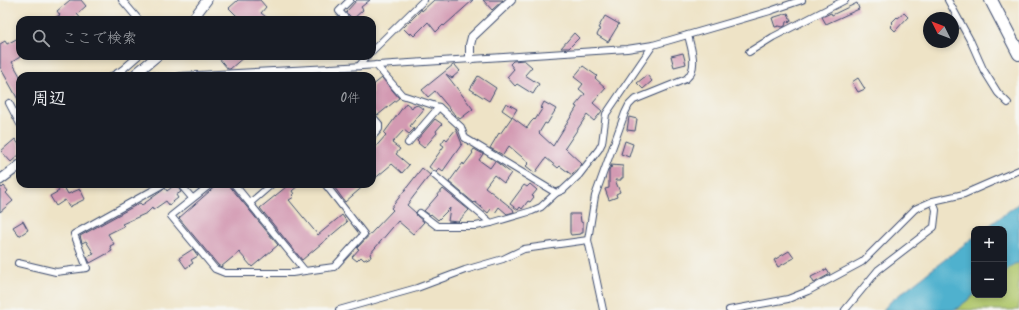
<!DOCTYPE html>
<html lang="ja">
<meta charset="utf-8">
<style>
:root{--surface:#171b24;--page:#242831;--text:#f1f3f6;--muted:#9ea1a6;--line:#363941}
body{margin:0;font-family:Kalam,"Klee One",sans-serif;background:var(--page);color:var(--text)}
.controls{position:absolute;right:12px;bottom:12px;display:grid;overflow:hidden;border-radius:8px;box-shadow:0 2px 6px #0003}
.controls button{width:36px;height:36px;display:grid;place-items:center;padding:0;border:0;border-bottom:1px solid var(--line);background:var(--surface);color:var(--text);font:20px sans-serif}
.compass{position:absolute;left:923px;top:12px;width:36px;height:36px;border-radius:50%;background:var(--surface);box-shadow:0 2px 6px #0003;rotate:312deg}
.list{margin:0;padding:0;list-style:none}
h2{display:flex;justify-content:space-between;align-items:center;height:52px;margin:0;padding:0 16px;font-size:17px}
h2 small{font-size:13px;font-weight:400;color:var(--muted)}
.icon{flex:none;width:22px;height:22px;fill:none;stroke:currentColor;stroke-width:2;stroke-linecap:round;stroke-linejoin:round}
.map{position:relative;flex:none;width:1019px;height:310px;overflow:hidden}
.search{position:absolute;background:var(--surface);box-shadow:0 2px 6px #0003;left:16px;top:16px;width:360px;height:44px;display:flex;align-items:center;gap:10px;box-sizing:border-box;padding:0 14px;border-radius:12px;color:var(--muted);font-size:15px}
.panel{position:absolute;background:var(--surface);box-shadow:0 2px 6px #0003;left:16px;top:72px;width:360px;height:116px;border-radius:12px}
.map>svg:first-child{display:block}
.grass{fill:#b0c76c;stroke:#667b65}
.water{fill:#4fb1ce;stroke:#357096}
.building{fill:#d39ab2}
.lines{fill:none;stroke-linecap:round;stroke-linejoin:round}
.minor-casing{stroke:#3b4a6e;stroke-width:8}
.tertiary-casing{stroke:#3b4a6e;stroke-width:10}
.secondary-casing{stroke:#3b4a6e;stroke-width:11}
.motorway-casing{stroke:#3b4a6e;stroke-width:14}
.minor{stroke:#fff;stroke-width:6}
.tertiary{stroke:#fff;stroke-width:8}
.secondary{stroke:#fff;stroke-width:9}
.motorway{stroke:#fff;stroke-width:12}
</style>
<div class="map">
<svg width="1019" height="310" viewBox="0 0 1019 310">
<rect width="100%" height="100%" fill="#f6f6f2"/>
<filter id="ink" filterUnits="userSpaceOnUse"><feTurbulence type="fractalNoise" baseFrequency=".025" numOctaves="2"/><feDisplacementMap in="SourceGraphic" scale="8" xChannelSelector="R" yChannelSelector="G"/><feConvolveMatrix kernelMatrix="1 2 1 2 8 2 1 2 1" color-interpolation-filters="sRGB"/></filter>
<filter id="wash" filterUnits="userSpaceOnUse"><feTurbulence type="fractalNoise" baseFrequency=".012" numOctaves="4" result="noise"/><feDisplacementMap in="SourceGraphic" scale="16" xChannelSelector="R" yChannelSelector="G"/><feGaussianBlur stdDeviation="0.9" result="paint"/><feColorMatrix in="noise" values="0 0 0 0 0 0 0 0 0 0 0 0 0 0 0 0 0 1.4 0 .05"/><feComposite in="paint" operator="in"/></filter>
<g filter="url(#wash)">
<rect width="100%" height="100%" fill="#eee3c6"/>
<path class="grass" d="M1019,263v47h-64l19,-15h30v-23l10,-8z"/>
<g class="water">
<path d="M1019,203v60l-5,1 -10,8v-43h-19z"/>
<path d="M974,237v58l-19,15h-72l8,-9z"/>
</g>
<g id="blocks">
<g class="building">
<path d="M70,0h11l5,6 -9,8 5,6h-32l10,-5 -3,-4z"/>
<path d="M238,0h22l6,7 -5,6 9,7h-29l-12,-12z"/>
<path d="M357,0h13l-9,7 2,3 -10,9 -7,-7z"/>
<path d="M434,0h39l-29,26 -1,-1 -7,7 -8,-10 -14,14 -3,-3 -1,2 -7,-7 16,-16 2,-3 1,2z"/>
<path d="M483,0h20l-11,10z"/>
<path d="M857,3l2,6 -33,15 -4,-7 9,-4 1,2z"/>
<path d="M788,13l3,8 -5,1 -1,4 -2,1 -4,-1 -4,1 -3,-9z"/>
<path d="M904,13l4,4 -13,14 -5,-5 3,-3 -1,-1 5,-5 1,1z"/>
<path d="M605,16l14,8 -11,18 -11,-7 3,-6 -2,-1z"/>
<path d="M574,33l5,5 -10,10h-8z"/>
<path d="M20,37v20l-8,5 8,14v27l-20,-36v-23l5,-3 2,3z"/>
<path d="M683,53l3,11 -12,3 -3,-11z"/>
<path d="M217,56h28l-15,13h-2z"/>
<path d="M524,60l8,7 -7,8 14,9 -6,10 -16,-10 -2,2 -8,-9 7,-8 -4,-5 3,-3z"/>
<path d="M453,65h2l5,6 -8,7 -6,-4 27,35 -13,10 -5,-4 -20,-24 -7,6 -6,-7z"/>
<path d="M583,66l14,10 -2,2 11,10 -13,15 9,8 -8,10 -7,-6 -22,33 17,16 -10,11 -12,-9 -2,2 -12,-10 -11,15 -9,-7 3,-3 -20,-17 -6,9 -13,-7 9,-15 1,1 12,-17 15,11 4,-6 3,-3 1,1 7,-11 -1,-1 3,-6 12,7 -9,15 -2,-1 -6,10 14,13 24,-39 -2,-1 10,-12 -6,-5 4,-5 -9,-7z"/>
<path d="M647,75l5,6 -9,8 -6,-6z"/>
<path d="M478,76l18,12 -7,13 -19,-12z"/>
<path d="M382,78l17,20 -21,17 -6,-5v-24z"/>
<path d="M858,78l7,11 -7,3 -6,-10z"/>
<path d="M406,103l6,5 2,-3 2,1 1,-1 7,4 -14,17 4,3 -5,5 -5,-4 -12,13 8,6 -4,5 13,11 -7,8 -10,-9 -20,17v-30l14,-16 -2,-2z"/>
<path d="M506,103l11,6 -5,8 -10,-7z"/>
<path d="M629,117l8,2 -2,12 -8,-1z"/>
<path d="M435,119l7,5 -6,7 1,2 -13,15 -6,-5 1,-1 -2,-2z"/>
<path d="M456,129l6,15 -19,27 -4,-3 -3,3h-2l-5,-4 15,-21 -3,-2 4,-6 2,2z"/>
<path d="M15,139l5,7v8l-9,8 -10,-11z"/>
<path d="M625,141l8,3 -4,13 -8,-3z"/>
<path d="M474,149l9,5 -4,6 11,8 5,-7 16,12 -7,10 -10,-8 -9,12 28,22 1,3 -7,2 -8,-7 -4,6 -4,-4 -3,4 -13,-11 -1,1 -25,-21 14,-19 1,2 9,-12 -1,-1z"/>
<path d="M611,165l12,1v12h-2v2h-6l5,12 -4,2 1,3 -8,3 -4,-11 4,-1v-18l2,-4v2z"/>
<path d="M422,168l8,7 -23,30 9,8 1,3 7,6 -11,12 -15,-13 -28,33 1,3 -7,3 -3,-3 -4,4 -5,-4 7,-8 -2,-1 36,-38 -2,-2z"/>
<path d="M176,184l5,8 -5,3 2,3 -9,7 -3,-4 -13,9 -1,-2 -5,5 -25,11 2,2 -16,8 6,10 -4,2 2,5 -22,12 -3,-6 7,-3 -8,-13 -4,2 -2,-7 60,-33 2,2 21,-15 2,-2 2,3z"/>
<path d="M218,184h10l50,61 -26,22 -13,-15 -18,15 -3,-2 -39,-47z"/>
<path d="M283,184h17l-8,7 2,3 -2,1 2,2 -5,3 29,35 24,-20 5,7 -45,38 -42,-52 26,-21z"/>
<path d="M332,184h34l-21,18z"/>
<path d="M530,184l7,6 -5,6 2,1 -4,5 -2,-1 -6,8 -2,-2 -2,3 -8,-6 14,-19 3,2z"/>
<path d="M63,185l5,9 12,-5 5,10 -16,8 -4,-7 -9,6 -6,-10 9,-5 -2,-3z"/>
<path d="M0,186l2,2 2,-2 4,5 -2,2 7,8 -13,11z"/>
<path d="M443,189l26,21 -11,12 -10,-1 2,-13 -12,12 -7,-6 -1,1 -6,-4z"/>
<path d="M570,214h10l1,8 2,1v10h-2v1l-10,1 -1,-2z"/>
<path d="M23,221l5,9 -9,6 -6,-9z"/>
<path d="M193,249l5,7 -7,4 2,3 -7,5 -7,-10z"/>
<path d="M789,251l5,7 -16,9 -4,-7z"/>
<path d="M827,269l3,5 -16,9 -3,-6z"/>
</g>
</g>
</g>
<g filter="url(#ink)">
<use href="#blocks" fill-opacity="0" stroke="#3b4a6e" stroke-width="1"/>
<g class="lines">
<g class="minor-casing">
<g id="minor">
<path d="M122,0l17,20"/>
<path d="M948,0l23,42 12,27 15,24 10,10"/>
<path d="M347,20l-8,-9 11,-11"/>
<path d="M372,51l52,-51"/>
<path d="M749,52l24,-15 72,-37"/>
<path d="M376,65l26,30 37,12 22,20 4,11 91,55"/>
<path d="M359,66l8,-10"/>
<path d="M331,68l6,8"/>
<path d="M137,73l18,3"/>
<path d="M112,76l10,-6"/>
<path d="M126,76l-4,-6 16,-14"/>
<path d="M180,76l151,-8 296,-19 26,-4 117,-34 32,-11"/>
<path d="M9,103l11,21"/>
<path d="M372,116l7,8v5l-7,8"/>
<path d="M408,143l31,-36"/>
<path d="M434,175l57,48 41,-12 9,-4 15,-14 7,-3 16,-15 20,-26 3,-6 4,-29 47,-69"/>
<path d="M180,184l12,14"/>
<path d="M211,184l-40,32 44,53 10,4h67l13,-2"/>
<path d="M234,184l71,87 29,-4 30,-33 -39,-50"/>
<path d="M250,203l22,-19"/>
<path d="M420,213l17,13h39l15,-3"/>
<path d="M18,263l38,9 31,-4 -13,-34 90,-50"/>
<path d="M339,310l78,-22 48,-18 38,-11 21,-10 64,-9"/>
<path d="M603,310l-15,-70 7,-44 30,-83 4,-8 5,-5 52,-21c13,-11 5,-30 2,-44"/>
<path d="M729,310l59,-11 20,-8 54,-29 53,-53 18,-8 31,-7 55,-24"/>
<path d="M845,310l33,-40 56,-43 2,-17 -3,-9"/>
</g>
</g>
<g class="tertiary-casing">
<path id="tertiary" d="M470,59v-14l2,-8 39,-37"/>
</g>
<g class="secondary-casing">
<g id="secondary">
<path d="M192,20l15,-20"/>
<path d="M133,76l24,-20"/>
<path d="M0,180l20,-15"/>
</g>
</g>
<g class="motorway-casing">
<path id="motorway" d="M991,0l28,54"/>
</g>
<use href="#minor" class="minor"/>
<use href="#tertiary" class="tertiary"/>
<use href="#secondary" class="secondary"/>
<use href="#motorway" class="motorway"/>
</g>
</g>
</svg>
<div class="controls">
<button>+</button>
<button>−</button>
</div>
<svg class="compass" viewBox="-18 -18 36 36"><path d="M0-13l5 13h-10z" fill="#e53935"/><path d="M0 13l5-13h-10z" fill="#9ea1a6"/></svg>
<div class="search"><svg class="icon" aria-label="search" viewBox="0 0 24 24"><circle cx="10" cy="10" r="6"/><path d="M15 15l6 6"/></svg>ここで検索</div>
<section class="panel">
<h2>周辺<small>0件</small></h2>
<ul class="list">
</ul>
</section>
</div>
